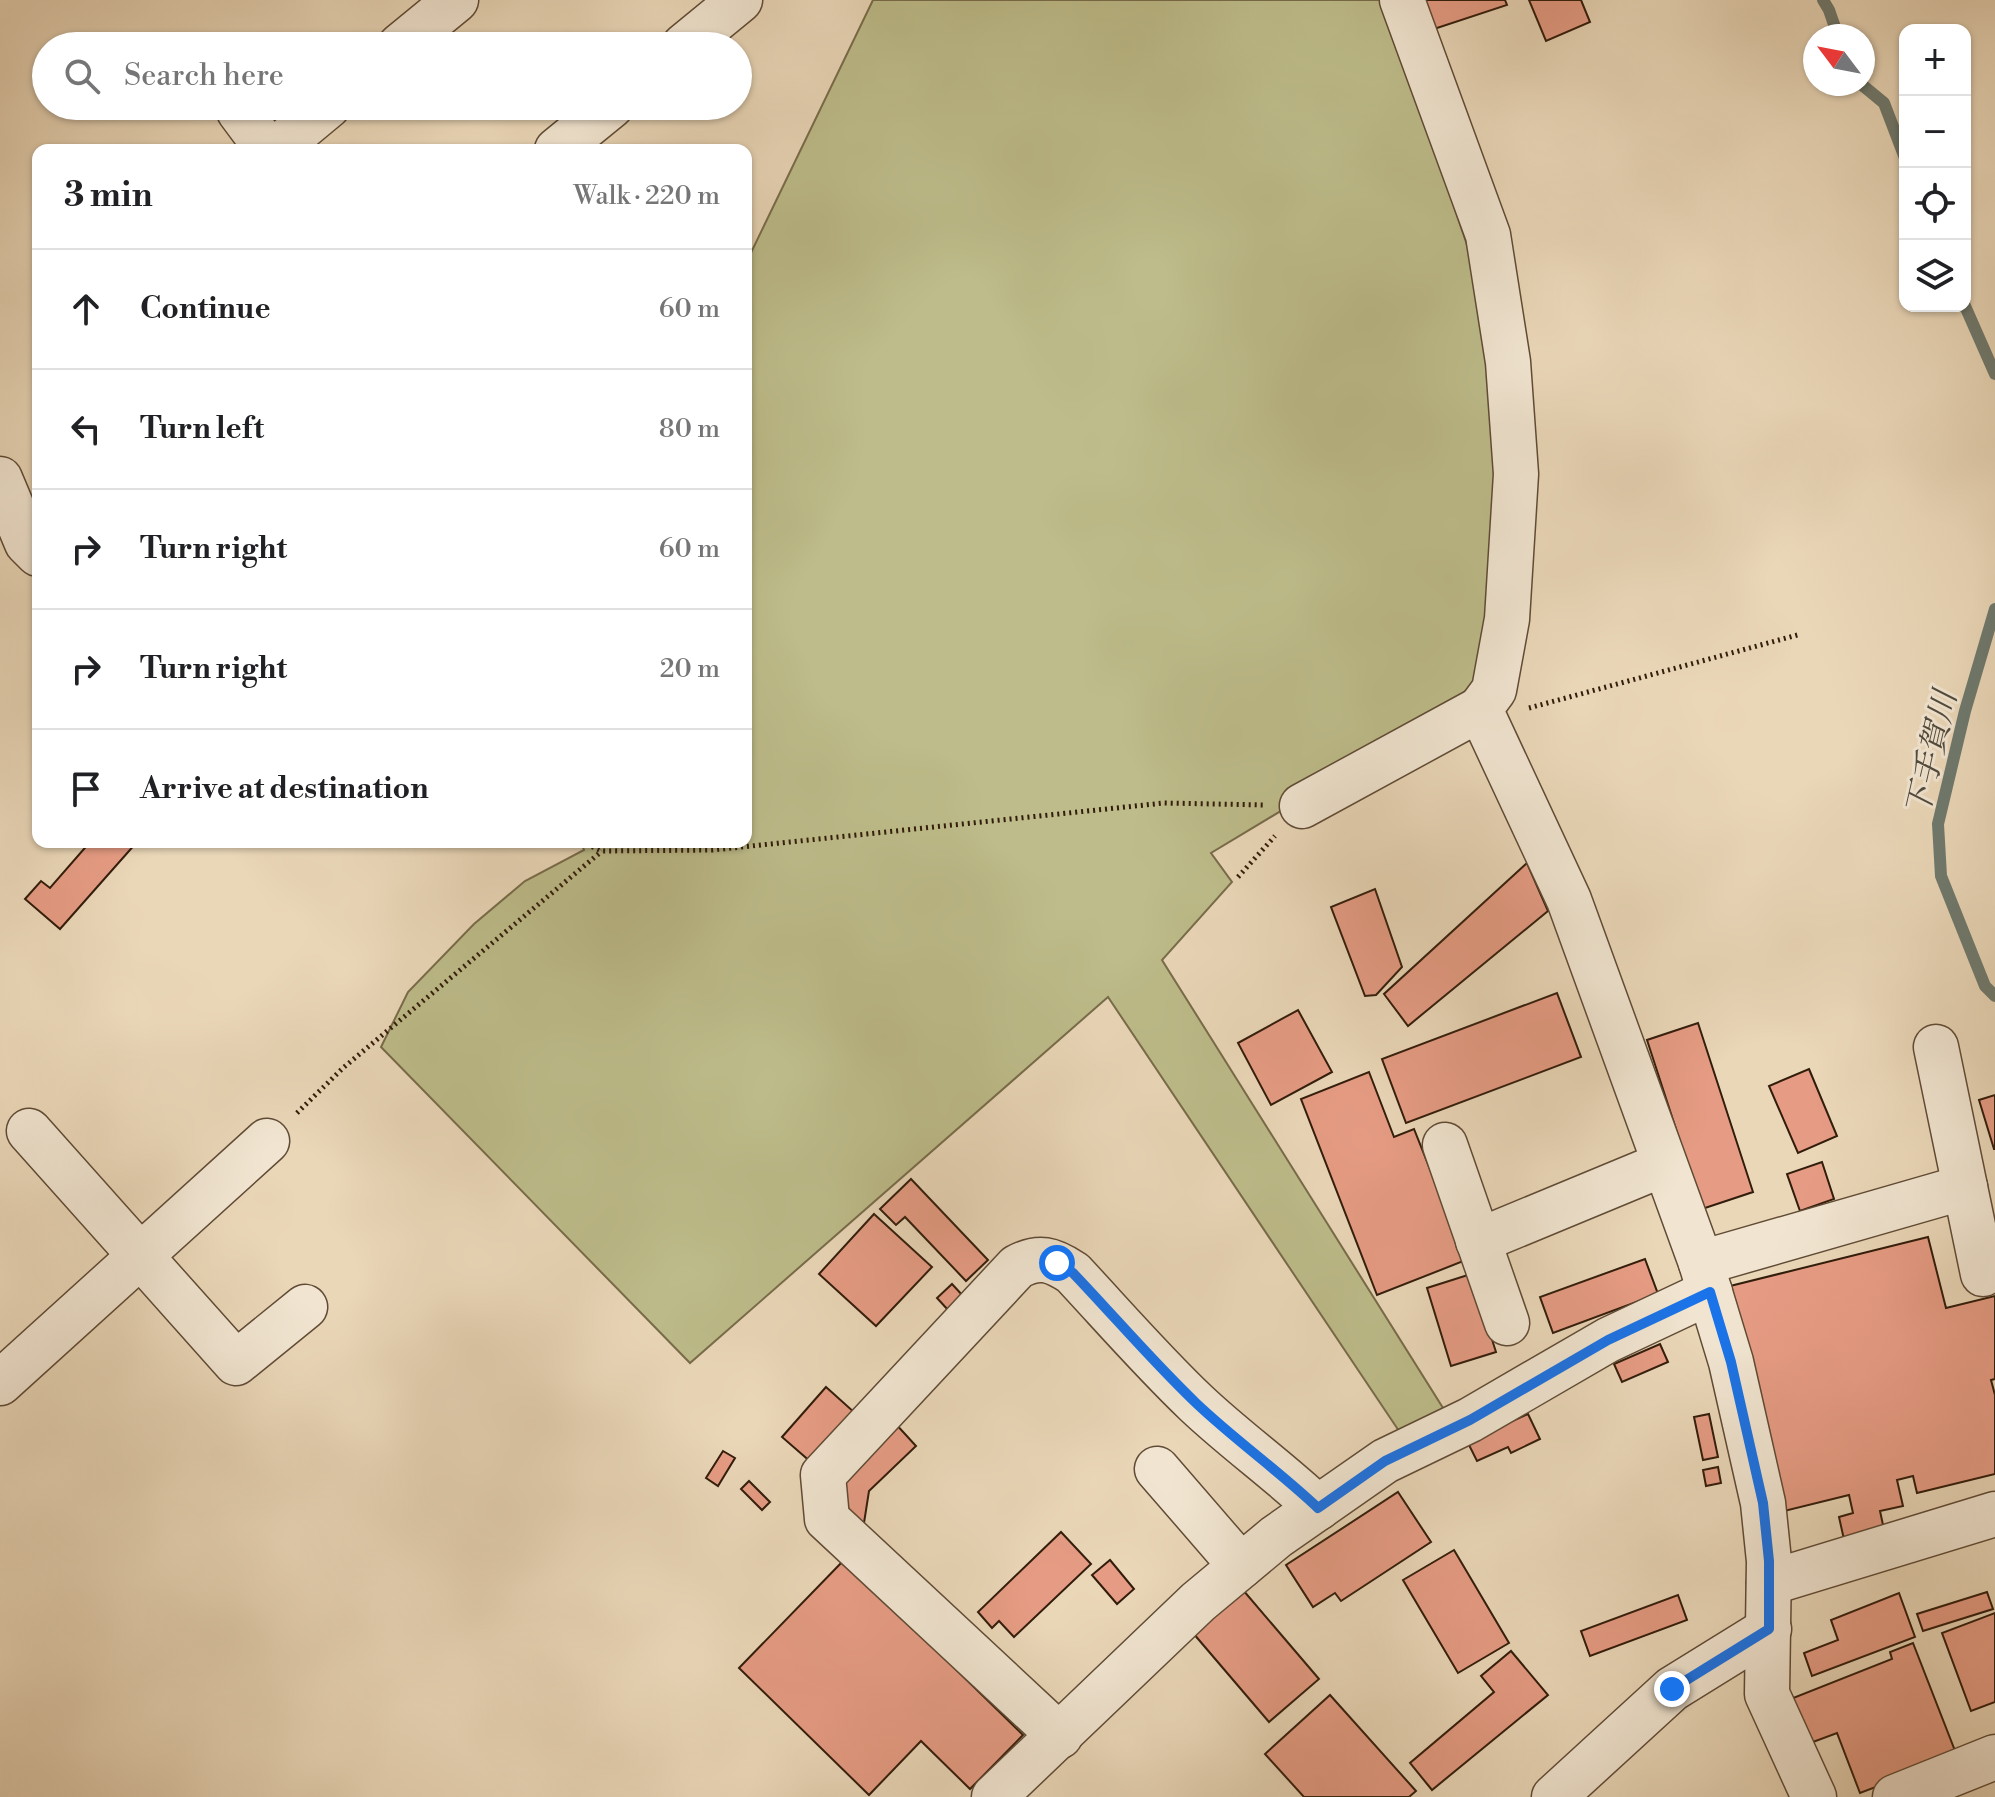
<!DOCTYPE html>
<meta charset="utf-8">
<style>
:root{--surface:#fff;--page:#f2f2f2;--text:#202124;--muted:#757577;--line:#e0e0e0}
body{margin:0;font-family:"Libre Bodoni","Noto Serif JP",serif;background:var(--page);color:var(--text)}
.controls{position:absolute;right:24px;top:24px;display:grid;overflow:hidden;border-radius:16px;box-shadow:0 2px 6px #0004}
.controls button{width:72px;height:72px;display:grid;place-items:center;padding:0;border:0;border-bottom:2px solid var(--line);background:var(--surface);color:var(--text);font:40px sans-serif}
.compass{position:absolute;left:1803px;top:24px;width:72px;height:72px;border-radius:50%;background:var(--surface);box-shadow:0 2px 6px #0004;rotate:302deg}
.stop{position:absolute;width:24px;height:24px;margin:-18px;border:6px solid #1a73e8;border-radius:50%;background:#fff}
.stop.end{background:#1a73e8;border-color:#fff;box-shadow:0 2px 8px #0008}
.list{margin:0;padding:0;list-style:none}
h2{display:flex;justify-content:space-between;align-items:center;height:104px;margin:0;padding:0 32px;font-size:34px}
h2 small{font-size:26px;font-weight:400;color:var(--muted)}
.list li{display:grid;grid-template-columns:52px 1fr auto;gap:24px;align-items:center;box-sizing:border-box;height:120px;padding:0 32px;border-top:2px solid var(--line)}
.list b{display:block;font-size:30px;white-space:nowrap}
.list em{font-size:26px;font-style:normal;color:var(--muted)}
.icon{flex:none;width:44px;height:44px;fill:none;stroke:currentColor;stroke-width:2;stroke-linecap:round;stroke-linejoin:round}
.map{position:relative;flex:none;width:1995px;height:1797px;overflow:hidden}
.search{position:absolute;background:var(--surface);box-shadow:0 2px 6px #0004;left:32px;top:32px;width:720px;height:88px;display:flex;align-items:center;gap:20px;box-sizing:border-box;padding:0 28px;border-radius:44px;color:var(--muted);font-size:30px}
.panel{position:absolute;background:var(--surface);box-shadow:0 2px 6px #0004;left:32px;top:144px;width:720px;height:704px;border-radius:16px}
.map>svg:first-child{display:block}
.green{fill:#bdbc8a;stroke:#786c4a;stroke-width:2}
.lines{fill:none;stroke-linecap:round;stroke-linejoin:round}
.stream{stroke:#6f7a6f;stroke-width:12}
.building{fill:#e69c84;stroke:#321c0b;stroke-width:2}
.minor-casing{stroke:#604b36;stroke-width:47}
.path{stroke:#321c0b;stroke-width:5;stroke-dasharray:2 4;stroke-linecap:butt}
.minor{stroke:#f1e5d1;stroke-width:44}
.route{stroke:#1a73e8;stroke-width:10}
.labels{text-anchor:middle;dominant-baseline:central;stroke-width:6;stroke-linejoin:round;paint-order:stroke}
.water-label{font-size:32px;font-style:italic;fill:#514b3d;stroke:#f1e5d1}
</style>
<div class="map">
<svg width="1995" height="1797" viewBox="0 0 1995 1797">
<rect width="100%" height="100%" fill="#ead7b8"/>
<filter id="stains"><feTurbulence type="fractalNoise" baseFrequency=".0025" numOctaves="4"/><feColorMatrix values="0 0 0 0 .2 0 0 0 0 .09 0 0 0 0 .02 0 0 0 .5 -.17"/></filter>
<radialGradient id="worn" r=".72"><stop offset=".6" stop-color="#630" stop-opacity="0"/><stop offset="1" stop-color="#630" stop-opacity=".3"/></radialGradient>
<path class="green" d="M873,0h511l100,295 17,176 -21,220 -269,162 21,29 -70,78 286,456 -43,24 -297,-443 -418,366 -309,-316 27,-55 66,-68 51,-43 59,-31 -3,-8h165v-579z"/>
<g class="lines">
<g class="stream">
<path d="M1823,0l6,10 9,26"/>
<path d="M1861,84l23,19 21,55"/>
<path d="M1965,306l30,68"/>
<path d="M1995,609l-30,102 -27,113 3,52 44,110 10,10"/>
</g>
</g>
<g class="building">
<path d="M1421,0h84l2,5 -76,25z"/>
<path d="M1529,0h52l9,22 -44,19z"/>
<path d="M90,842h47l-77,87 -35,-30 16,-18 9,7z"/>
<path d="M1527,863l21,48 -140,115 -24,-32z"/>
<path d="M1375,889l27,78 -26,28 -11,1 -34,-89z"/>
<path d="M1557,993l24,64 -175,66 -24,-64z"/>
<path d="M1298,1010l34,62 -61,33 -33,-62z"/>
<path d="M1698,1023l55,169 -51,17 -55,-169z"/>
<path d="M1809,1069l28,67 -39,17 -29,-67z"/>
<path d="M1369,1072l25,65 20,-8 52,131 -89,35 -76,-196z"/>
<path d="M1995,1095v54h-1l-15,-49z"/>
<path d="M1822,1162l12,37 -34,12 -13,-37z"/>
<path d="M911,1179l77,81 -22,21 -61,-64 -9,8 -16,-16z"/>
<path d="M874,1214l58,53 -56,59 -57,-52z"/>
<path d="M1928,1237l18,71 49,-12v83l-4,1 4,15v79l-78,19 -4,-17 -16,4 6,26 -23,5 5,23 -40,10 -6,-27 14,-4 -4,-18 -73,18 -54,-225z"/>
<path d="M1645,1259l13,35 -105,39 -13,-36z"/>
<path d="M1471,1274l25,78 -45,14 -24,-78z"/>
<path d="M952,1284l12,13 -15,14 -12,-13z"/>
<path d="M1660,1344l8,18 -46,20 -8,-18z"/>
<path d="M826,1387l29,26 -43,50 -30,-26z"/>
<path d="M1528,1414l12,25 -29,14 -3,-6 -31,14 -10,-20z"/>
<path d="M1709,1414l9,43 -15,3 -9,-43z"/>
<path d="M894,1422l22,24 -47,45 -5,32 -18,-5 -3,-47z"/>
<path d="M723,1451l12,7 -17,28 -12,-8z"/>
<path d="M1718,1467l3,16 -15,3 -3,-16z"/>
<path d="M749,1481l21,21 -8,8 -21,-21z"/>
<path d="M1398,1492l33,50 -90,59 -6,-8 -22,14 -27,-42z"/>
<path d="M1061,1532l30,32 -77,73 -15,-16 -7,7 -14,-16z"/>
<path d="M1454,1550l55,93 -51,30 -55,-93z"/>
<path d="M844,1560l179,175 -53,54 -49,-48 -52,54 -130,-127z"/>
<path d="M1110,1560l24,29 -17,15 -25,-29z"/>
<path d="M1243,1590l76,89 -50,43 -76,-89z"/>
<path d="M1987,1592l6,17 -70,22 -6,-17z"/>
<path d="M1899,1593l16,44 -103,39 -8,-23 34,-13 -7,-20z"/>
<path d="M1678,1595l9,25 -97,36 -9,-25z"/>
<path d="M1995,1613v89l-24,9 -29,-78z"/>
<path d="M1913,1643l44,113 -97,37 -23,-60 -32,12 -17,-45 104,-41 -2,-7z"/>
<path d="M1511,1651l37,44 -116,95 -22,-27 84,-71 -13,-16z"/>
<path d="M1330,1695l86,96 -7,6h-105l-39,-43z"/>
</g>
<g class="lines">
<g class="minor-casing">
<g id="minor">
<path d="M1402,0l86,235 20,127 8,112 -9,145 -13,71 -14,19 89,191 132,363 30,99 32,141 6,58 -2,133 47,103"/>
<path d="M400,46l56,-46"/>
<path d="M684,46l56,-46"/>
<path d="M239,111l29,39"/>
<path d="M275,150l53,-44"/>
<path d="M557,150l54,-44"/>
<path d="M0,479l27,64 11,11"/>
<path d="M1302,806l178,-97"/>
<path d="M1936,1047l47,227"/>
<path d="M29,1131l207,232 69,-56"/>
<path d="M1445,1145l62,178"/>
<path d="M1478,1241l186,-77"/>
<path d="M1701,1263l264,-76"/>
<path d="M0,1383l267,-242"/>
<path d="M1157,1469l84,97"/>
<path d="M1769,1583l226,-69"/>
<path d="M1060,1736l-233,-217 -4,-44 194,-208c22,-12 35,-8 56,6 40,43 80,89 123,130 39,37 83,68 122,105"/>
<path d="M994,1797l204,-195 78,-65 109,-76 85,-41 138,-80 102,-48"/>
<path d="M1554,1797l118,-108 97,-60"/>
<path d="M1895,1797l100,-40"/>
</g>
</g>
<g class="path">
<path d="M1529,708l272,-74"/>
<path d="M581,842l21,9 111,-1 451,-47 100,2"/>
<path d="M1238,877l37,-41"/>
<path d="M297,1113l46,-45 259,-217"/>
</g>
<use href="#minor" class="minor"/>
</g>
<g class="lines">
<path class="route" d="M1057,1263l16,10c41,43 80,89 123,130 39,37 83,68 122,105l67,-47 85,-41 138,-80 102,-48 21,70 32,141 6,58v68l-97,60"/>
</g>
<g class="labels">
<g class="water-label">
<text transform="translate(1932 754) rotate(-77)">下手賀川</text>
</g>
</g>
<rect width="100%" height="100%" filter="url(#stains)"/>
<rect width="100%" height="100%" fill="url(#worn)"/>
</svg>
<div class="controls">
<button>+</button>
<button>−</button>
<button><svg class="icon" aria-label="locate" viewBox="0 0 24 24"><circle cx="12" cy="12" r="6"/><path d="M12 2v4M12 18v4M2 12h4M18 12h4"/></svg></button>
<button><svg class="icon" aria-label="layers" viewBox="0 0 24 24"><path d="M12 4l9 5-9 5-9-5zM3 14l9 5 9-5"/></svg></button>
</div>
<svg class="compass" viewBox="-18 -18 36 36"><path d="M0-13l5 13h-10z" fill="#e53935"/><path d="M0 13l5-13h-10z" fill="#757577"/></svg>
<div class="stop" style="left:1057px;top:1263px"></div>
<div class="stop end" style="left:1672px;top:1689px"></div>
<div class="search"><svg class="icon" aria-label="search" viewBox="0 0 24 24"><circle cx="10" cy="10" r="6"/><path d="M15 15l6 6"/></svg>Search here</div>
<section class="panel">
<h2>3 min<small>Walk · 220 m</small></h2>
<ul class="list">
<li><svg class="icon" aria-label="ahead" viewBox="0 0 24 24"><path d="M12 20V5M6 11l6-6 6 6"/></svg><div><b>Continue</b></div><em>60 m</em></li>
<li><svg class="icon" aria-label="left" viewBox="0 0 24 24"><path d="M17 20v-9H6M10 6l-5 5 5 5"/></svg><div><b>Turn left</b></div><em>80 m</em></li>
<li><svg class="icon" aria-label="right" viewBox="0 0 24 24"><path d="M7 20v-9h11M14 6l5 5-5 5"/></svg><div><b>Turn right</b></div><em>60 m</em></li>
<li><svg class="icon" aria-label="right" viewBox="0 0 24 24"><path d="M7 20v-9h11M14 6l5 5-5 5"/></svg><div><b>Turn right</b></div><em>20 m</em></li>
<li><svg class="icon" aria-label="arrive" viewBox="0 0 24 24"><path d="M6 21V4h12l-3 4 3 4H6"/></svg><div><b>Arrive at destination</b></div></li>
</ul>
</section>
</div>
